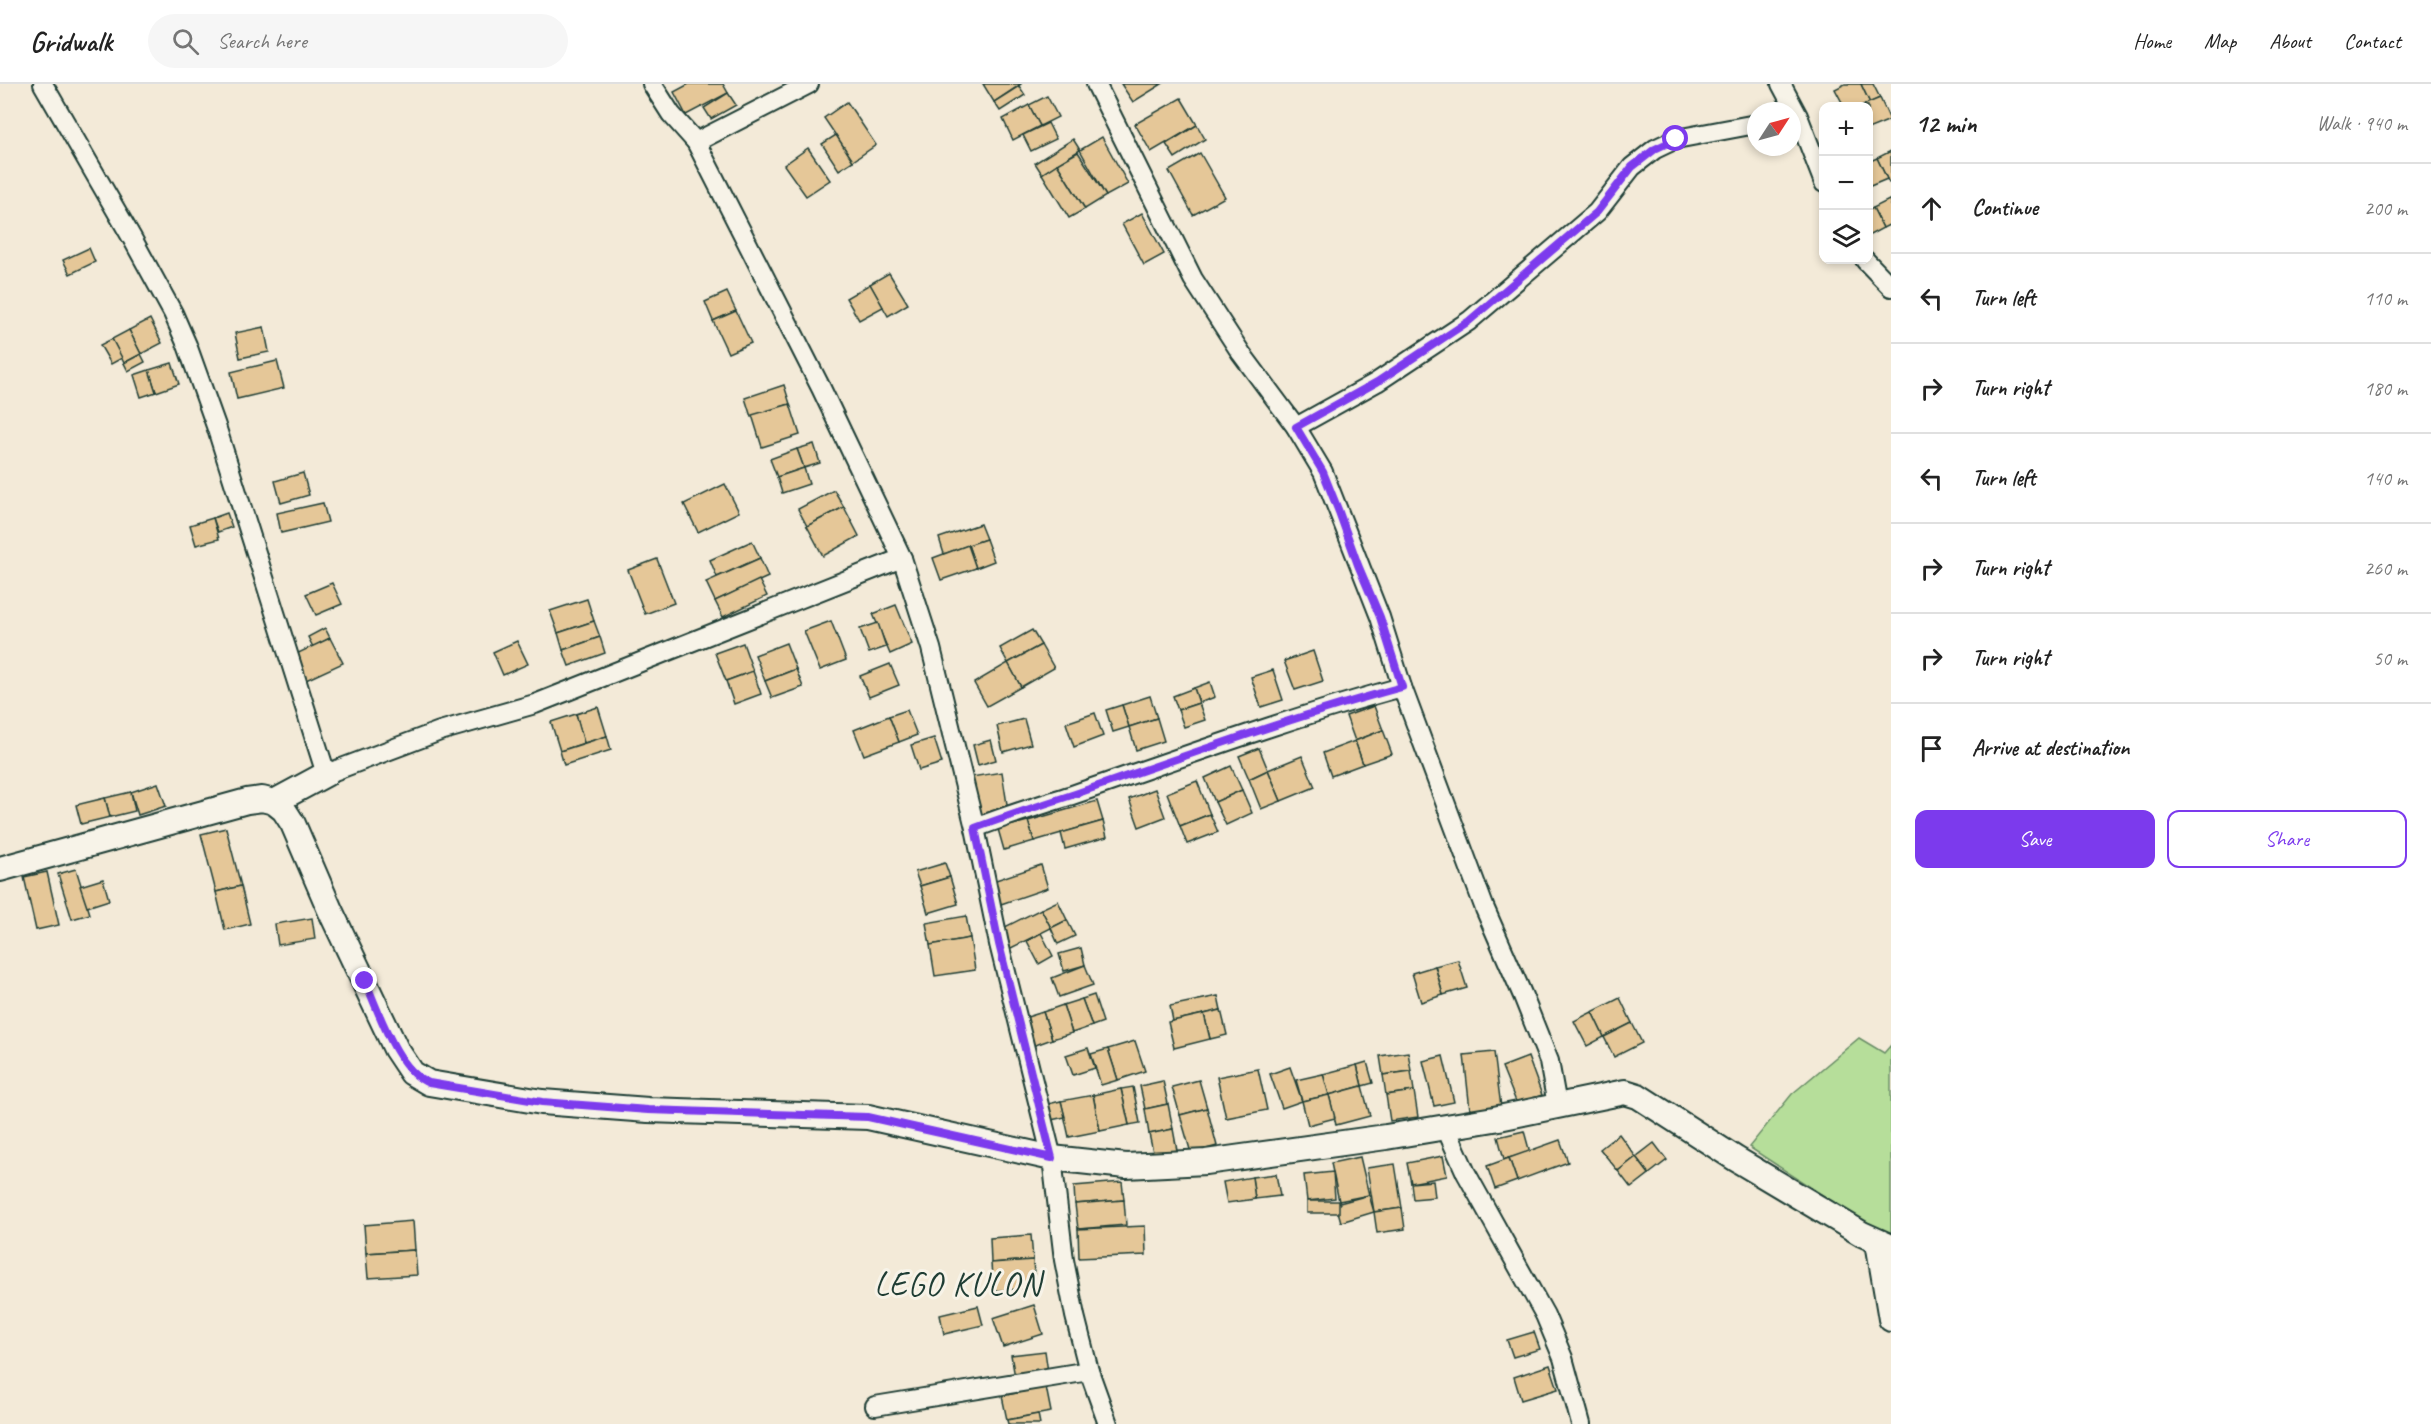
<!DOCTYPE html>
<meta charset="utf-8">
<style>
:root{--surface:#fff;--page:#f6f6f6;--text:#222;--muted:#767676;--line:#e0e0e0;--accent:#7c3aed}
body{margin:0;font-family:Caveat,sans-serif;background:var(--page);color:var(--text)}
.controls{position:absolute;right:18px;top:18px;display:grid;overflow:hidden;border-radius:12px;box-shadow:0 3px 9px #0003}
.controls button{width:54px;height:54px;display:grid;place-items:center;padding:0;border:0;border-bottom:2px solid var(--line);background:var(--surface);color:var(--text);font:30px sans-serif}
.compass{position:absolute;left:1747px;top:18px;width:54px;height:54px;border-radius:50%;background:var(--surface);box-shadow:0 3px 9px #0003;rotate:54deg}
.stop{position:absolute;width:18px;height:18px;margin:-14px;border:4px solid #7c3aed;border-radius:50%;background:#fff}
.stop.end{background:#7c3aed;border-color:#fff;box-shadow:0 2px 6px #0008}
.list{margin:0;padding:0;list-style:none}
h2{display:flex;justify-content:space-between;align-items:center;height:78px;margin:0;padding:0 24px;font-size:26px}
h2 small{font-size:20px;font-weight:400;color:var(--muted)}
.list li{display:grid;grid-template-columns:39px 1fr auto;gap:18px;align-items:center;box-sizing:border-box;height:90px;padding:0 24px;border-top:2px solid var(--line)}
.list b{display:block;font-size:22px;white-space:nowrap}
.list em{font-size:20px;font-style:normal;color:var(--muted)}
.actions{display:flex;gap:12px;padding:18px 24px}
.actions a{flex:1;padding:14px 0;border:2px solid var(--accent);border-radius:12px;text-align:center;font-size:21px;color:var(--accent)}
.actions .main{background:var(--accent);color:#fff}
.icon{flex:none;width:33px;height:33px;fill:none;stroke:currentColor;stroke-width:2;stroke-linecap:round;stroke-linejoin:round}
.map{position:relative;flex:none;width:1891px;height:1340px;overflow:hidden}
header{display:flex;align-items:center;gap:36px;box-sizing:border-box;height:84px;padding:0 30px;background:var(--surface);border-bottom:2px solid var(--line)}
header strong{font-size:28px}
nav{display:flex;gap:33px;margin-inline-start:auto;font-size:21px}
.search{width:420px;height:54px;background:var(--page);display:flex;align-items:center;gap:15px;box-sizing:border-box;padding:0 21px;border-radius:33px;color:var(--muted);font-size:22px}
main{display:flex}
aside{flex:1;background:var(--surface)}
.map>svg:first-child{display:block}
.green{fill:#b6de9a;stroke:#6a8e67;stroke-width:1.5}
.building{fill:#e5c798;stroke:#1f3d34;stroke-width:1.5}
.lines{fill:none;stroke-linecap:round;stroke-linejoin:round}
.minor-casing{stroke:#1f3d34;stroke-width:22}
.tertiary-casing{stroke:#1f3d34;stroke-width:28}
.minor{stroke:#f7f3e8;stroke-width:18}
.tertiary{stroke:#f7f3e8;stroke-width:24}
.route{stroke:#7c3aed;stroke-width:8}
.labels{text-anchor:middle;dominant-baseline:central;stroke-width:6;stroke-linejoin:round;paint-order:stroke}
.quarter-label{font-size:33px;letter-spacing:1.5px;fill:#1f3d34;stroke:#f7f3e8}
</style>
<header>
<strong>Gridwalk</strong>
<div class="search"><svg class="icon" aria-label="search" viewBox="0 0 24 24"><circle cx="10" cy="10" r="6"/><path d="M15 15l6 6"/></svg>Search here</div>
<nav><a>Home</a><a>Map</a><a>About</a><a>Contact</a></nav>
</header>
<main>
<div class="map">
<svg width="1891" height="1340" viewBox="0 0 1891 1340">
<rect width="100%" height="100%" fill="#f3ead8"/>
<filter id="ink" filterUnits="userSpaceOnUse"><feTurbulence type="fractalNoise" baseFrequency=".0167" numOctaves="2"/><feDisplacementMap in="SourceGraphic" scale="12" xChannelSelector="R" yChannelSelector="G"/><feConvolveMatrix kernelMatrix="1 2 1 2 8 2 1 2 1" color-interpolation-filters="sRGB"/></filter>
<g filter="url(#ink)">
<path class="green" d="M1859,954l25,15 7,-8v205l-10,-17 -132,-86 43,-53z"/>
<g class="building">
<path d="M689,0h34l5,9 -42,22 -12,-23z"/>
<path d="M983,0h38l-27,18z"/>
<path d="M1121,0h41l-29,18z"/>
<path d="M1845,0h16l9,19 -7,3h-19l-9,-17z"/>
<path d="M1861,0h12l7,14 -10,5z"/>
<path d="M1019,2l6,9 -25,16 -6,-9z"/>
<path d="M728,9l8,12 -25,14 -7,-11z"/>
<path d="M1047,12l11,21 -18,9 -11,-21z"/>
<path d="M1181,14l16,27 -46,27 -16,-28z"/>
<path d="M1880,14l10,22 -22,9v-23h-7z"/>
<path d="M847,18l29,43 -23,16 -29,-43z"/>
<path d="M1029,21l11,21 -27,14 -10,-21z"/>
<path d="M1048,39l8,16 -25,12 -8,-16z"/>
<path d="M1197,41l8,14 -30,19 -9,-14z"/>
<path d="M836,51l17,26 -14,9 -17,-26z"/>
<path d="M1102,53l26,47 -22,12 -26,-46z"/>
<path d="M1073,55l7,11 -38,24 -7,-11z"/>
<path d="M808,64l22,32 -24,16 -22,-31z"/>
<path d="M1891,67v31l-2,1 -12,-25z"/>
<path d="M1078,68l28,44 -21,13 -28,-45z"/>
<path d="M1200,69l25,44 -32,18 -24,-44z"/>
<path d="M1877,74l10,21 -19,8v-25z"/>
<path d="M1057,80l28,45 -16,9 -27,-44z"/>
<path d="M1891,115v25l-8,4 -10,-20z"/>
<path d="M1873,124l10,20 -15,8v-25z"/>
<path d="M1142,129l22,41 -20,11 -22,-41z"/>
<path d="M89,164l6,14 -25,12 -7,-14z"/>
<path d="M889,189l19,31 -20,12 -18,-32z"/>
<path d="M870,200l13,23 -24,13 -13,-22z"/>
<path d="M727,208l9,19 -23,10 -8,-19z"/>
<path d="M736,227l15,32 -23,10 -15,-32z"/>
<path d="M150,235l12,24 -21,11 -12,-24z"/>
<path d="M264,243l5,25 -29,6 -5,-25z"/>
<path d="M129,246l12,24 -17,9 -12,-24z"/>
<path d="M112,255l10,19 -11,6 -11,-19z"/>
<path d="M141,270l4,8 -17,9 -4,-8z"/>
<path d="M277,277l7,27 -47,11 -6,-27z"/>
<path d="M172,279l7,21 -23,8 -7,-22z"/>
<path d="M149,286l7,22 -15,5 -7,-22z"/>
<path d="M784,301l6,19 -39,13 -6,-19z"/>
<path d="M790,320l10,31 -38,12 -10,-32z"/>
<path d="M814,360l6,19 -16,5 -7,-19z"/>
<path d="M797,365l7,19 -27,9 -7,-18z"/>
<path d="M804,384l5,16 -27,9 -5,-16z"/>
<path d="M303,389l6,22 -28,8 -6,-22z"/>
<path d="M725,400l14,28 -41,20 -14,-28z"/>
<path d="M834,406l10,17 -37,19 -9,-17z"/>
<path d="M323,419l5,19 -47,11 -4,-20z"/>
<path d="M844,423l15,29 -36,20 -16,-30z"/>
<path d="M227,429l5,14 -14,5 -5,-14z"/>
<path d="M213,434l6,21 -23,6 -6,-20z"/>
<path d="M980,440l6,15 -42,15 -5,-16z"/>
<path d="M986,455l8,22 -18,7 -8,-23z"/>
<path d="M752,457l8,17 -43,19 -7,-17z"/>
<path d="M968,461l8,23 -35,12 -8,-22z"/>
<path d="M760,474l8,19 -53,24 -9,-19z"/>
<path d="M657,475l17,44 -29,11 -17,-44z"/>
<path d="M759,496l8,16 -44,21 -8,-16z"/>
<path d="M332,499l10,21 -26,11 -10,-21z"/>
<path d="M587,515l7,22 -36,12 -8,-22z"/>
<path d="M896,521l16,39 -22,10 -17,-40z"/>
<path d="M594,537l6,16 -37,13 -5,-17z"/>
<path d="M831,537l15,39 -26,10 -16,-39z"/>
<path d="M878,539l8,24 -17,6 -9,-24z"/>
<path d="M325,544l5,10 -17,9 -5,-10z"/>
<path d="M1032,546l9,15 -33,18 -8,-15z"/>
<path d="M600,553l5,16 -36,13 -6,-16z"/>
<path d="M330,554l13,25 -37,17 -12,-25z"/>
<path d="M517,557l11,23 -25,11 -10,-23z"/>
<path d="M743,559l10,28 -27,10 -11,-28z"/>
<path d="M786,559l10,26 -31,12 -10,-26z"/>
<path d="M1041,561l13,23 -33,19 -13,-24z"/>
<path d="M1313,567l10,30 -28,9 -11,-29z"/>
<path d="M1008,579l13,24 -34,19 -13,-23z"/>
<path d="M890,580l9,21 -30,12 -9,-21z"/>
<path d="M796,585l7,18 -31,11 -7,-17z"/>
<path d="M1273,586l10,30 -22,7 -10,-30z"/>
<path d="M753,587l8,23 -27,10 -8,-23z"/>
<path d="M1210,598l5,15 -16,6 -5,-15z"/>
<path d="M1194,604l5,15 -21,7 -5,-14z"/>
<path d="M1150,612l7,22 -28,9 -7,-22z"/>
<path d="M1199,619l6,17 -21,7 -6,-17z"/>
<path d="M1122,621l7,22 -16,5 -7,-22z"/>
<path d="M1374,622l9,24 -28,11 -9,-25z"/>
<path d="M598,623l9,29 -23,7 -8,-29z"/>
<path d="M907,626l10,25 -18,7 -10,-26z"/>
<path d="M1095,629l8,23 -29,11 -8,-24z"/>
<path d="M576,630l8,29 -24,8 -9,-29z"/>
<path d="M889,632l10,26 -35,13 -10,-25z"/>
<path d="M1157,634l7,23 -28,9 -7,-23z"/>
<path d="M1024,635l7,25 -28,8 -6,-26z"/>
<path d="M1383,646l9,24 -29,10 -8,-23z"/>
<path d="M607,652l4,14 -47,15 -4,-14z"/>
<path d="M934,654l8,25 -23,7 -8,-25z"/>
<path d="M991,656l5,20 -18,5 -5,-20z"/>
<path d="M1355,657l8,23 -32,12 -8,-23z"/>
<path d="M1259,664l9,22 -19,9 -10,-23z"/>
<path d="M1302,672l13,31 -34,14 -13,-31z"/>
<path d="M1231,682l11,24 -27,12 -10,-24z"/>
<path d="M1268,686l13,31 -20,8 -12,-30z"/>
<path d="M1002,688l6,39 -31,5 -6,-39z"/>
<path d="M1197,697l13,33 -30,12 -13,-33z"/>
<path d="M158,699l8,23 -28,9 -7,-23z"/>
<path d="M1155,705l10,28 -26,10 -10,-28z"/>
<path d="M1242,706l10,23 -26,12 -11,-23z"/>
<path d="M131,708l4,19 -25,6 -5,-19z"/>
<path d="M105,714l5,19 -29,7 -5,-19z"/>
<path d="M1097,717l6,20 -69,20 -6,-20z"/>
<path d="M1210,730l8,18 -31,12 -7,-18z"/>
<path d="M1028,737l6,20 -30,9 -6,-21z"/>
<path d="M1103,737l4,16 -42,12 -4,-16z"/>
<path d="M226,744l15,58 -25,6 -15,-58z"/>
<path d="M945,779l5,14 -30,9 -5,-14z"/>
<path d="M1041,781l7,23 -47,16 -8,-23z"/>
<path d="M76,785l14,45 -18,5 -14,-45z"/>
<path d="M47,788l12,53 -23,5 -12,-53z"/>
<path d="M950,793l8,27 -30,9 -8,-27z"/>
<path d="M103,795l6,21 -22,7 -7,-21z"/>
<path d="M241,802l9,38 -25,6 -9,-38z"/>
<path d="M1058,817l9,19 -16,8 -10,-19z"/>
<path d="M1041,825l10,19 -40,20 -10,-19z"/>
<path d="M966,832l4,22 -40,7 -4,-22z"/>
<path d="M312,834l3,21 -37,6 -3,-21z"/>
<path d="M1067,836l8,16 -17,8 -7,-16z"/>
<path d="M1041,849l12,23 -14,8 -12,-23z"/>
<path d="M970,854l5,32 -40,6 -5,-31z"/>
<path d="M1081,864l4,17 -21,6 -5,-17z"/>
<path d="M1458,876l9,28 -24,7 -8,-29z"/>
<path d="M1085,881l8,20 -34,12 -7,-19z"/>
<path d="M1435,882l8,29 -22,7 -9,-29z"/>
<path d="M1094,911l9,27 -11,4 -10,-27z"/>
<path d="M1218,912l3,14 -48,11 -3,-15z"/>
<path d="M1620,914l12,25 -28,14 -12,-25z"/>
<path d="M1082,915l10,27 -20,7 -9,-28z"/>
<path d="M1063,921l9,28 -20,6 -9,-27z"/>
<path d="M1221,926l6,25 -17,4 -6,-25z"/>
<path d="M1043,928l9,27 -22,8 -9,-28z"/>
<path d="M1592,928l12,25 -17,9 -13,-25z"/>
<path d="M1204,930l6,25 -36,9 -6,-26z"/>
<path d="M1632,939l10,20 -28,14 -10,-20z"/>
<path d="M1135,957l10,30 -27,9 -10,-31z"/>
<path d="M1088,964l7,20 -22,7 -7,-20z"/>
<path d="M1108,965l10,31 -17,5 -10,-31z"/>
<path d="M1408,968l3,19 -28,4 -3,-19z"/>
<path d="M1494,968l7,55 -31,3 -6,-55z"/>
<path d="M1443,972l11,46 -20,4 -11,-45z"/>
<path d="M1528,973l14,38 -25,9 -15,-37z"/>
<path d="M1367,978l6,21 -11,3 -5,-21z"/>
<path d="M1357,981l5,21 -33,9 -6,-21z"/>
<path d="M1290,983l12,34 -20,7 -12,-34z"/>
<path d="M1258,985l9,41 -41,8 -9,-41z"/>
<path d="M1411,987l3,20 -28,4 -3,-20z"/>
<path d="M1323,990l6,21 -27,6 -6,-21z"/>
<path d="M1199,996l8,28 -27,7 -8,-28z"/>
<path d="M1163,997l5,23 -23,5 -5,-23z"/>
<path d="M1362,1002l8,30 -34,9 -7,-30z"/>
<path d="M1133,1003l7,36 -11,2 -8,-36z"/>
<path d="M1121,1005l8,36 -29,6 -7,-36z"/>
<path d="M1414,1007l4,26 -28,4 -4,-26z"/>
<path d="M1093,1011l7,36 -31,6 -8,-36z"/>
<path d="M1329,1011l6,23 -27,7 -6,-24z"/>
<path d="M1061,1017l4,16 -14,3 -3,-16z"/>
<path d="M1168,1020l5,25 -24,5 -4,-25z"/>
<path d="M1207,1024l10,38 -26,7 -11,-38z"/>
<path d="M1173,1045l5,27 -23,5 -6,-27z"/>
<path d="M1524,1047l6,22 -26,6 -6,-22z"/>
<path d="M1619,1050l17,23 -18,14 -18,-22z"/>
<path d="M1560,1056l8,22 -51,19 -8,-23z"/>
<path d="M1654,1059l13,17 -18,14 -13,-17z"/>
<path d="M1443,1072l4,20 -36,7 -4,-20z"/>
<path d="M1360,1073l9,38 -30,6 -8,-38z"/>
<path d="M1636,1073l13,17 -18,14 -13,-17z"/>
<path d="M1509,1074l8,23 -22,8 -8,-23z"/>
<path d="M1395,1080l7,44 -28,4 -7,-44z"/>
<path d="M1333,1088l2,26 -28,3 -3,-26z"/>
<path d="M1276,1090l4,22 -25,3 -3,-22z"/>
<path d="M1252,1093l3,22 -28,4 -4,-21z"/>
<path d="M1433,1097l2,16 -22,2 -2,-16z"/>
<path d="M1122,1098l2,18 -49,4 -1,-18z"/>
<path d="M1369,1111l5,17 -33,10 -5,-18z"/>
<path d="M1124,1116l2,25 -48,4 -3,-25z"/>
<rect x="1307" y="1117" width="32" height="12"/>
<path d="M1402,1124l3,21 -28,4 -3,-21z"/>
<path d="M413,1137l2,29 -49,3 -2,-28z"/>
<path d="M1145,1142l1,29 -67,3 -1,-29z"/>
<path d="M1031,1151l2,25 -42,3 -1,-25z"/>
<path d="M415,1166l2,25 -49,3 -2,-25z"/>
<path d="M1033,1176l2,28 -42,3 -2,-28z"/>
<path d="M1034,1221l9,29 -40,13 -10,-29z"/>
<path d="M978,1222l5,19 -39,9 -4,-19z"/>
<path d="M1534,1248l6,17 -27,8 -6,-17z"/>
<path d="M1045,1267l3,21 -33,5 -4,-22z"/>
<path d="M1550,1281l8,24 -37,11 -7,-23z"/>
<path d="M1046,1303l5,25 -44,8 -5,-24z"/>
<path d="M1038,1330l2,10h-32l-1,-4z"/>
</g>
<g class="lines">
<g class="minor-casing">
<g id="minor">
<path d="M43,0l89,154 41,75 14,32 29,81 110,348 114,-43 95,-27 367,-146"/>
<path d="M652,0l19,30 25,28 125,246 81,170 29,90 44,180 24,116 53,214 12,102 11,56 14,55 19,53"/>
<path d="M1096,0l97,195 48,74 55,74 27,45 57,145 22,70 83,222 38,87 26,65 8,44"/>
<path d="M1781,0l17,32 26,67"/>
<path d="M696,58l113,-58"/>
<path d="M1865,176l26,27"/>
<path d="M1296,343l81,-45 92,-61 128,-109 35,-45 23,-18 21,-10 80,-15"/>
<path d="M975,744c33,-13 66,-23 100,-34 108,-37 216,-77 327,-107"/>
<path d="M1445,1042l21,47 79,142 18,43 18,66"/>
<path d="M875,1322l214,-35"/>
</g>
</g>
<g class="tertiary-casing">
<g id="tertiary">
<path d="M274,718l52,-28"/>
<path d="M0,785l247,-68 15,-2 12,3 10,8 9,14 37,86 66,139 16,24 17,10 113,19 106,8 220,7 184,41 74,8 80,-4 180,-25 108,-18 131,-27 13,4 98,63 126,75 29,13"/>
<path d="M1878,1158l13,77"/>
</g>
</g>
<use href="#minor" class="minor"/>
<use href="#tertiary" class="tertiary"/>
</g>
</g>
<g class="lines" filter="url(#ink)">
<path class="route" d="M365,897c14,30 31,89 64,102l113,19 106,8 220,7 184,41 -53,-214 -24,-116c33,-12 66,-23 100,-34 108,-37 216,-77 327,-107l-22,-70 -22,-52 -19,-53 -16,-40 -27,-45 81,-45 92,-61 128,-109 35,-45 23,-18 21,-10"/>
</g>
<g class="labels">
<g class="quarter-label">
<text x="958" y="1200">LEGO KULON</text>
</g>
</g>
</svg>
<div class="controls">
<button>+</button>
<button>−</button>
<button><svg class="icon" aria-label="layers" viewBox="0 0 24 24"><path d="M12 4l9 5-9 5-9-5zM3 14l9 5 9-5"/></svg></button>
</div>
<svg class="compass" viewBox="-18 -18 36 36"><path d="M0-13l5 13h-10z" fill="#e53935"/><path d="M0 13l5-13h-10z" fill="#767676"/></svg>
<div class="stop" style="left:1676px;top:55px"></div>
<div class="stop end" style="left:365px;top:897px"></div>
</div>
<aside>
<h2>12 min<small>Walk · 940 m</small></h2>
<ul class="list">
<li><svg class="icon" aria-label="ahead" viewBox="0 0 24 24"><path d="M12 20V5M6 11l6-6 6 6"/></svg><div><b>Continue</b></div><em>200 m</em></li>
<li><svg class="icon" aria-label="left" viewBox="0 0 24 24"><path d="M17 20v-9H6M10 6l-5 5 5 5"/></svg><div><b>Turn left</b></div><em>110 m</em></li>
<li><svg class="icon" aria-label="right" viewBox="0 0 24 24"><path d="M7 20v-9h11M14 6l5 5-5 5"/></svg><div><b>Turn right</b></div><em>180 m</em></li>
<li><svg class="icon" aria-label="left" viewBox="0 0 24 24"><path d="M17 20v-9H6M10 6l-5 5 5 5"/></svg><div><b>Turn left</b></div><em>140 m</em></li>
<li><svg class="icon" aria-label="right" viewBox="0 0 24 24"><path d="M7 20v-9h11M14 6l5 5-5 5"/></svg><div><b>Turn right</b></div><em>260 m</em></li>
<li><svg class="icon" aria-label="right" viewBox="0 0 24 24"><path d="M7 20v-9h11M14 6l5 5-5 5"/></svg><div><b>Turn right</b></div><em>50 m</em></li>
<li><svg class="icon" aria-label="arrive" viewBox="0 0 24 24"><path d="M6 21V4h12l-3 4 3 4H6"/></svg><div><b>Arrive at destination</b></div></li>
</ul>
<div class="actions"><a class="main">Save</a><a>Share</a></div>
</aside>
</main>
